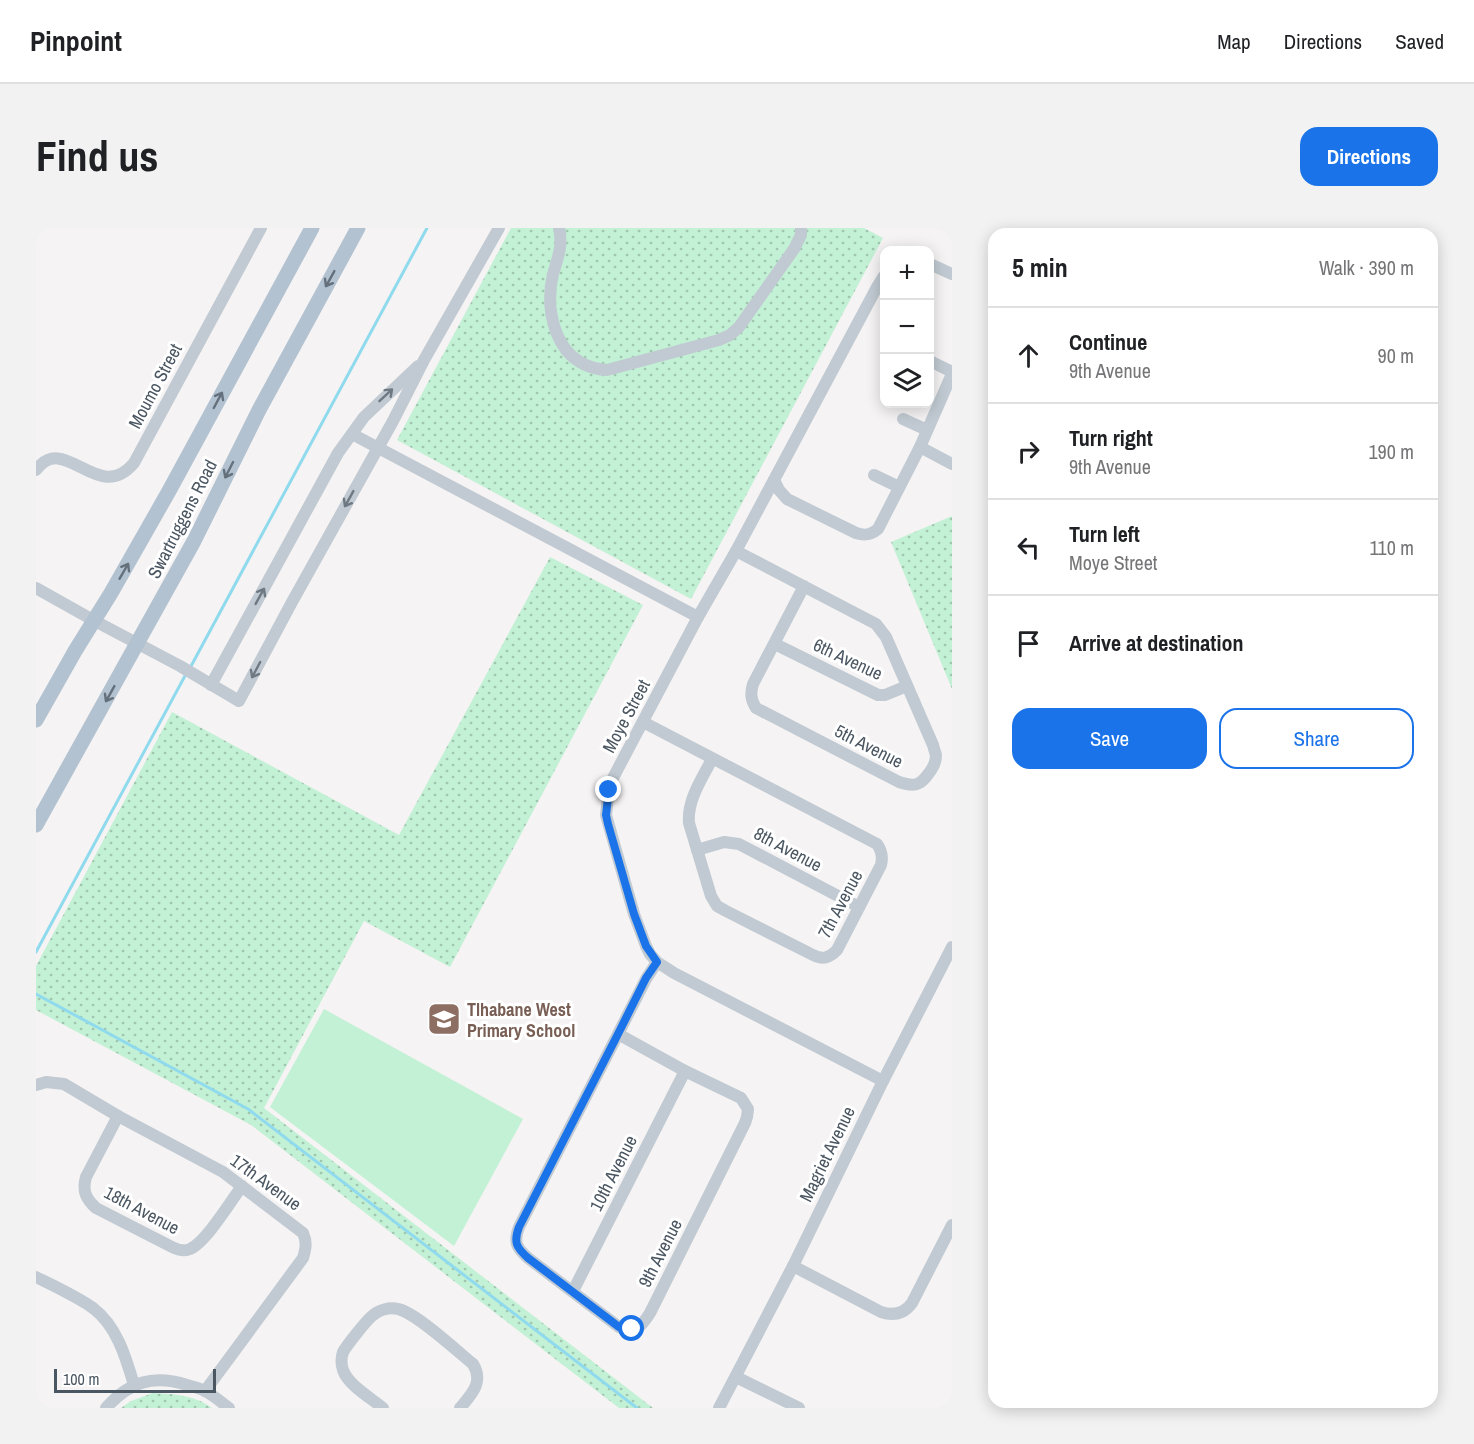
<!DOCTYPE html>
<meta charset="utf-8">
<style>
:root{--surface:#fff;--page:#f2f2f2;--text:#202124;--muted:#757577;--line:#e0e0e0;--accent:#1a73e8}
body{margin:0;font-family:"Archivo Narrow",sans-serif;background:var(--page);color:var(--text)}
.controls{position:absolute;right:18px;top:18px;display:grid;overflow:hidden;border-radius:12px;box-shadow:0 3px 15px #0003}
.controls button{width:54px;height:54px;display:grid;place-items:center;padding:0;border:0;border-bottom:2px solid var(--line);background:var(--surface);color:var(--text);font:30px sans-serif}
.scale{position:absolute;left:18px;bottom:15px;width:162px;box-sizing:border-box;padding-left:6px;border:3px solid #4a5661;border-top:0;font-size:16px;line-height:21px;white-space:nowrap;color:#4a5661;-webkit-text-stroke:4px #fff;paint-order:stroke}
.stop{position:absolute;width:18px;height:18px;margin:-14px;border:4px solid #1a73e8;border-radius:50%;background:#fff}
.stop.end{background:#1a73e8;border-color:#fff;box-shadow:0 2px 6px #0008}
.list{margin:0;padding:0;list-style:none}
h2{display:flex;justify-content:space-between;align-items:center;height:78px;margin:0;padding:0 24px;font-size:26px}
h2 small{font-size:20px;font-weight:400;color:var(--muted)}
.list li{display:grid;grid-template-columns:39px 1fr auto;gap:18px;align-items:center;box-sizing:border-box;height:96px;padding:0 24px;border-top:2px solid var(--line)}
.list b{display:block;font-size:22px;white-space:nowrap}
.list p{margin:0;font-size:20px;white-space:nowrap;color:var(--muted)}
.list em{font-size:20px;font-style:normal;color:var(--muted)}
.actions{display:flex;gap:12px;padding:18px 24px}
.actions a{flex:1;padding:14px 0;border:2px solid var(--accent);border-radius:18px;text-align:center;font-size:21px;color:var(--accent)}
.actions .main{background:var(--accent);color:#fff}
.icon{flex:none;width:33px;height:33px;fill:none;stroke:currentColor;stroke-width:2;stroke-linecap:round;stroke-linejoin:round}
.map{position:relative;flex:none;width:916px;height:1180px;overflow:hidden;border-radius:18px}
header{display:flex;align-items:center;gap:36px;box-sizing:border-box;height:84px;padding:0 30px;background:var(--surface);border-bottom:2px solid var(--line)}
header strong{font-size:28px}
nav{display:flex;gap:33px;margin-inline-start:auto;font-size:21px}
.intro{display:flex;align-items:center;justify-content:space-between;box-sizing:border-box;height:144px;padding:0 36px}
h1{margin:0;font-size:42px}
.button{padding:15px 27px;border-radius:18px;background:var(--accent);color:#fff;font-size:21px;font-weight:700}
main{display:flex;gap:36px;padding:0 36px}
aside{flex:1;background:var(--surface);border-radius:18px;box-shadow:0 3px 15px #0003}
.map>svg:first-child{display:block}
.grass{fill:url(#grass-dots)}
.garden{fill:#c3f1d5}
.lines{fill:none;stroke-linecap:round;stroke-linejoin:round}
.stream{stroke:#90daee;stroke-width:3}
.minor{stroke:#c1cad2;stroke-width:12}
.major{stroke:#b3c2d1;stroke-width:15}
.oneway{stroke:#64717d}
.oneway2{stroke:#6e7983}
.route{stroke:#1a73e8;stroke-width:8}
.labels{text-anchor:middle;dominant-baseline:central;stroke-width:6;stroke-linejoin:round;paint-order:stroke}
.street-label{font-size:18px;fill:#4a5661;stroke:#fff}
.education-label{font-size:18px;font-weight:bold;fill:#785e54;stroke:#fff;text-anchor:start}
</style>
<header>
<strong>Pinpoint</strong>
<nav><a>Map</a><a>Directions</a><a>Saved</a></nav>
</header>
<div class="intro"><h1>Find us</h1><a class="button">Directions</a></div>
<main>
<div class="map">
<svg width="916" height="1180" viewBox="0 0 916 1180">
<defs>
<pattern id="grass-dots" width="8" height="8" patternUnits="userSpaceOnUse" patternTransform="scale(1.5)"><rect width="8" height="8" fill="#c3f1d5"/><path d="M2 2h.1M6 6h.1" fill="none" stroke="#a0c6b0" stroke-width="1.8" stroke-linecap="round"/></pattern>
</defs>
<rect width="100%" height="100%" fill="#f5f3f3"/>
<g class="grass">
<path d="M475,0h353l19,10 -192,361 -294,-159z"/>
<path d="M916,288v173l-61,-147z"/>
<path d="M514,329l93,48 -193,362 -86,-46 -100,187 389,300h-34l-368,-283 -215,-115v-44l136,-254 227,123z"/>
<path d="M117,1165c20,1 42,2 59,15h-91l10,-7z"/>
</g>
<path class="garden" d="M288,781l199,110 -69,127 -184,-139z"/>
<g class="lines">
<g class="stream">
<path d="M154,440l237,-440"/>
<path d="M0,724l150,-278"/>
<path d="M0,766l212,115 389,299"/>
</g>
<g class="minor">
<path d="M523,0c4,17 -1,30 -6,46 -6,26 -3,54 13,76 11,13 24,19 41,20l112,-30 11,-5 9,-8 55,-78 7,-14v-7"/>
<path d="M894,36l22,10"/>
<path d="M894,133l22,11"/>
<path d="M867,191l24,11"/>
<path d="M316,206l346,183"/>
<path d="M884,219l32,17"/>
<path d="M0,242c29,-39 62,36 98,-7l127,-235"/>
<path d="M838,247l25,12"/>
<path d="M738,252l5,10 8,9 69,34c9,3 15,2 22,-4l42,-82 32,-73"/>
<path d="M700,323l140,73 10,13 47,108c1,4 2,7 3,10 0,7 -3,13 -7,18 -9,13 -15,14 -30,9l-143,-74c-5,-8 -6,-14 -3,-24l51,-98"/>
<path d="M0,360l57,32 87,46 59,35 53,-99 101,-181 31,-61 75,-132"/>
<path d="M739,416l103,51h7l22,-9"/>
<path d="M175,457l127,-232 26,-36 54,-51"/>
<path d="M607,494l234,122c5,7 6,13 4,21l-44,85c-8,8 -14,10 -24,5l-87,-44 -9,-5 -6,-10 -22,-73c-2,-23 13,-44 23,-64"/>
<path d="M661,622l27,-8 15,2 120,63"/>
<path d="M582,806l67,37 56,27 7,11 -1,8 -2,6 -95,190c-9,14 -13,20 -31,14l-91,-69c-11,-10 -15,-15 -9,-31l99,-193 28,-55 11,-17"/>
<path d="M847,853l-209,-108 -17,-11 -7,-8 -4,-8 -12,-32 -28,-99 3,-25 4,-12 85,-161 38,-66 141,-264 7,-11"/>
<path d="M0,857l10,-3 18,2 54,32 105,56 80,61c4,9 3,15 0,25l-98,133"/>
<path d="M82,888l-32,61c-4,14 0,22 10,31l76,39c6,3 12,5 18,2 16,-7 41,-48 52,-63"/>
<path d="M757,1038l88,46c12,4 23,2 31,-9l40,-78"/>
<path d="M0,1049c18,9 40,19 57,31 24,18 33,50 41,77"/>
<path d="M537,1063l112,-220"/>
<path d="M700,1149l63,31"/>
<path d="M70,1180c23,-26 47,-34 81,-23 6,2 13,3 18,6 8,4 16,11 24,17"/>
<path d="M347,1180c-12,-10 -35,-23 -40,-38 -2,-6 -2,-12 0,-18 4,-7 23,-31 29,-36 7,-6 17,-9 26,-7 17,3 59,42 75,55 11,18 -1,30 -13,44"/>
<path d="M683,1180l74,-142 90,-185 69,-134"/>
</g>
<g class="major">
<path d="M0,492l39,-69 36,-58 58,-102 143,-263"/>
<path d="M0,597l158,-284 65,-131 99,-182"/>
</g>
</g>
<defs><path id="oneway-shaft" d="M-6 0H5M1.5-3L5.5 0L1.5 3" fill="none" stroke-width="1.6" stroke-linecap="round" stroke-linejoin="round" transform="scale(1.5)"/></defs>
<g class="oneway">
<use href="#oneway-shaft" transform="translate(294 51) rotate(119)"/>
<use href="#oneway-shaft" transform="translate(182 172) rotate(-62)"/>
<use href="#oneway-shaft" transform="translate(193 242) rotate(117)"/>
<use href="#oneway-shaft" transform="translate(88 343) rotate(-60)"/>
<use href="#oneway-shaft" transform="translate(74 466) rotate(119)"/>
</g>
<g class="oneway2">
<use href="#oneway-shaft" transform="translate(350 167) rotate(-43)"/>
<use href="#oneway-shaft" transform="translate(313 271) rotate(119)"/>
<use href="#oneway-shaft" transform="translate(224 368) rotate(-61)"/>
<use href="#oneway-shaft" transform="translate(220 442) rotate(118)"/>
</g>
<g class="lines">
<path class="route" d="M573,562l-3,25 2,9 26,90 12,32 11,16 -11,16 -28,56 -99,193c-6,16 -2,21 9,31l91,69 13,2"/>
</g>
<defs>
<g id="school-square" transform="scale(1.725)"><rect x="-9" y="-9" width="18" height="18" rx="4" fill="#8d6e63" stroke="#fff"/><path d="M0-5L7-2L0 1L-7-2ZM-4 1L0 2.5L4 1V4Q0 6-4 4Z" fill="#fff"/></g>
</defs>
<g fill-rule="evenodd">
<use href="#school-square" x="408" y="791"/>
</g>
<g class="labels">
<g class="street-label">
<text transform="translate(119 158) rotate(-62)">Moumo Street</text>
<text transform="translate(146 291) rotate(-63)">Swartruggens Road</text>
<text transform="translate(812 431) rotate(25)">6th Avenue</text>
<text transform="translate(590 488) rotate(-62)">Moye Street</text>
<text transform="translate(833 518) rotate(27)">5th Avenue</text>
<text transform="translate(752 621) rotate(28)">8th Avenue</text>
<text transform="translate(804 676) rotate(-62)">7th Avenue</text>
<text transform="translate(791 926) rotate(-64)">Magriet Avenue</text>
<text transform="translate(577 945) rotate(-63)">10th Avenue</text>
<text transform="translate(230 954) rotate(36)">17th Avenue</text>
<text transform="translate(106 982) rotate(28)">18th Avenue</text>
<text transform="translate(624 1025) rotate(-63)">9th Avenue</text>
</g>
<g class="education-label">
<text x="431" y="781">Tlhabane West<tspan x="431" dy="21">Primary School</tspan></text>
</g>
</g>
</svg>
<div class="controls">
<button>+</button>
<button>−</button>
<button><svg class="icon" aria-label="layers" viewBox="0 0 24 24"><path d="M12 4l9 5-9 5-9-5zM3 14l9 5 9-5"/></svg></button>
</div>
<div class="scale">100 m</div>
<div class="stop" style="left:596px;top:1101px"></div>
<div class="stop end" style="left:573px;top:562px"></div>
</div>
<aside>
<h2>5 min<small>Walk · 390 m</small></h2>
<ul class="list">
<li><svg class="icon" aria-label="ahead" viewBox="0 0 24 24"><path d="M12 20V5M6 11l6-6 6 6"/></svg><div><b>Continue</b><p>9th Avenue</p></div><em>90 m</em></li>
<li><svg class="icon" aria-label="right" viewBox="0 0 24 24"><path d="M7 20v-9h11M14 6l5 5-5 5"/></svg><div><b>Turn right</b><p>9th Avenue</p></div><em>190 m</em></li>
<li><svg class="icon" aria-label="left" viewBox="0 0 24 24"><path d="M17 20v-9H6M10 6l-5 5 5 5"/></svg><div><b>Turn left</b><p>Moye Street</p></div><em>110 m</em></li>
<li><svg class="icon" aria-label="arrive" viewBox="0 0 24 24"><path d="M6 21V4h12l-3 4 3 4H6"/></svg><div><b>Arrive at destination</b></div></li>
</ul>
<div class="actions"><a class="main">Save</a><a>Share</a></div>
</aside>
</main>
